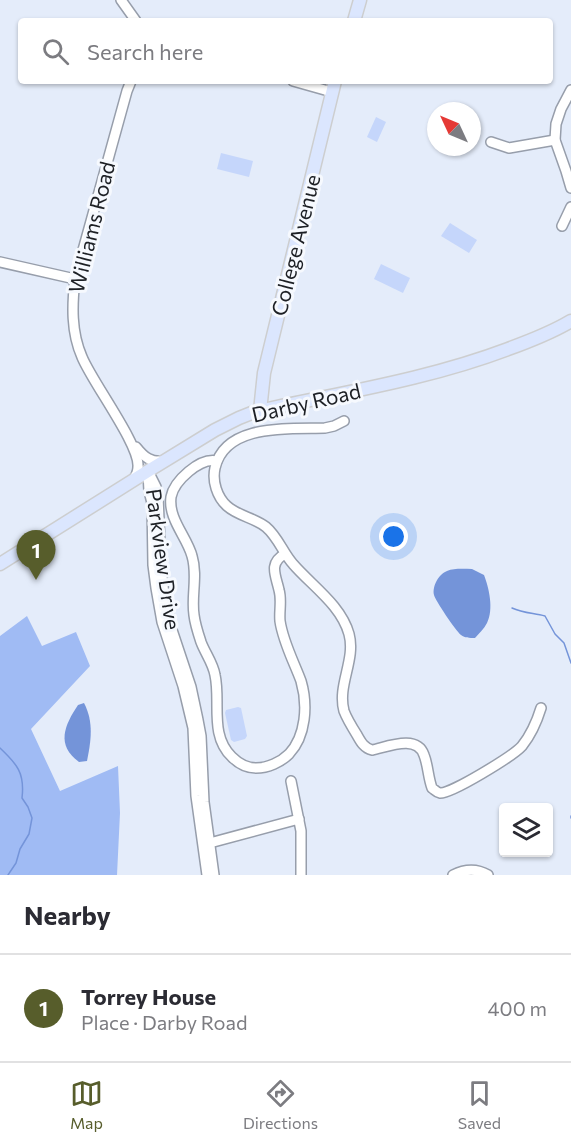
<!DOCTYPE html>
<meta charset="utf-8">
<style>
:root{--surface:#fff;--page:#f2f2f3;--text:#2b2b33;--muted:#7c7c81;--line:#e1e1e2;--accent:#575d2b}
body{margin:0;font-family:Commissioner,sans-serif;background:var(--page);color:var(--text)}
.controls{position:absolute;right:18px;bottom:18px;display:grid;overflow:hidden;border-radius:6px;box-shadow:0 2px 4px #0004}
.controls button{width:54px;height:54px;display:grid;place-items:center;padding:0;border:0;border-bottom:2px solid var(--line);background:var(--surface);color:var(--text);font:30px sans-serif}
.compass{position:absolute;left:427px;top:102px;width:54px;height:54px;border-radius:50%;background:var(--surface);box-shadow:0 2px 4px #0004;rotate:314deg}
.you{position:absolute;left:394px;top:537px;width:21px;height:21px;margin:-15px;border:4px solid #fff;border-radius:50%;background:#1a73e8;box-shadow:0 0 0 9px #1a73e833}
.badge{display:grid;place-items:center;width:39px;height:39px;border-radius:50%;background:var(--accent);color:#fff;font-size:20px;font-weight:700}
.pin{position:absolute;translate:-50% -50px;filter:drop-shadow(0 2px 3px #0008)}
.pin::after{content:'';position:absolute;top:32px;width:21px;height:18px;background:inherit;clip-path:polygon(0 0,100% 0,50% 100%)}
.list{margin:0;padding:0;list-style:none}
h2{display:flex;justify-content:space-between;align-items:center;height:78px;margin:0;padding:0 24px;font-size:26px}
h2 small{font-size:20px;font-weight:400;color:var(--muted)}
.list li{display:grid;grid-template-columns:39px 1fr auto;gap:18px;align-items:center;box-sizing:border-box;height:108px;padding:0 24px;border-top:2px solid var(--line)}
.list b{display:block;font-size:22px;white-space:nowrap}
.list p{margin:0;font-size:20px;white-space:nowrap;color:var(--muted)}
.list em{font-size:20px;font-style:normal;color:var(--muted)}
.icon{flex:none;width:33px;height:33px;fill:none;stroke:currentColor;stroke-width:2;stroke-linecap:round;stroke-linejoin:round}
.map{position:relative;flex:none;width:571px;height:875px;overflow:hidden}
.search{position:absolute;background:var(--surface);box-shadow:0 2px 4px #0004;left:18px;right:18px;top:18px;height:66px;display:flex;align-items:center;gap:15px;box-sizing:border-box;padding:0 21px;border-radius:6px;color:var(--muted);font-size:22px}
.sheet{height:186px;background:var(--surface)}
nav{display:flex;justify-content:space-around;align-items:center;box-sizing:border-box;height:84px;border-top:2px solid var(--line);background:var(--surface);font-size:16px;color:var(--muted)}
nav a{display:grid;justify-items:center;gap:3px}
nav .on{color:var(--accent)}
.map>svg:first-child{display:block}
.green{fill:#c5d6fb}
.forest{fill:#a0bbf4}
.water{fill:#7494d9}
.lines{fill:none;stroke-linecap:round;stroke-linejoin:round}
.stream{stroke:#7494d9;stroke-width:1.5}
.minor-casing{stroke:#979eab;stroke-width:12}
.major-casing{stroke:#cdcecf;stroke-width:15}
.minor{stroke:#fff;stroke-width:9}
.major{stroke:#dbe6fe;stroke-width:12}
.labels{text-anchor:middle;dominant-baseline:central;stroke-width:6;stroke-linejoin:round;paint-order:stroke}
.street-label{font-size:21px;fill:#1d2025;stroke:#f6f9fe}
</style>
<div class="map">
<svg width="571" height="875" viewBox="0 0 571 875">
<rect width="100%" height="100%" fill="#e4ecfa"/>
<g class="green">
<path d="M376,117l10,5 -9,20 -10,-5z"/>
<path d="M221,153l32,8 -4,16 -32,-8z"/>
<path d="M450,223l27,17 -8,13 -28,-17z"/>
<path d="M381,264l29,14 -7,15 -29,-14z"/>
<path d="M238,707l3,1 6,28 -2,3 -11,3 -3,-2 -6,-27 1,-3z"/>
</g>
<path class="forest" d="M27,616l15,30 34,-14 14,34 -59,63 29,62 58,-25 2,47 -3,62h-117v-239z"/>
<g class="water">
<path d="M472,569l12,6c5,13 10,34 3,48 -3,6 -8,10 -12,15 -6,0 -10,0 -14,-3 -5,-4 -26,-35 -27,-40 -2,-9 5,-21 13,-24 7,-3 17,-2 25,-2z"/>
<path d="M84,703c10,19 7,38 3,58l-8,1c-23,-17 -15,-36 -1,-57z"/>
</g>
<g class="lines">
<g class="stream">
<path d="M512,608c11,5 21,5 33,8l10,18 9,9 7,20"/>
<path d="M0,748c17,16 25,25 22,50l6,9 4,11 -3,16 -9,15 -4,14 -8,12"/>
<path d="M571,816v2"/>
</g>
<g class="minor-casing">
<g id="minor">
<path d="M121,0l15,21"/>
<path d="M131,81l-4,10 -52,188c-3,26 -4,53 7,78 10,25 58,88 56,110 0,5 -2,9 -5,13"/>
<path d="M293,81l39,11"/>
<path d="M571,90l-10,19 -5,15 -1,16 11,31 5,17"/>
<path d="M491,142l18,6 46,-8"/>
<path d="M562,226l9,-19"/>
<path d="M0,262l75,17"/>
<path d="M344,421l-10,5 -9,2c-35,1 -100,-5 -110,40 -3,13 2,29 12,38 11,10 28,12 39,21 12,10 17,26 27,37 19,22 48,41 56,70 7,26 -12,51 -5,77 3,8 8,16 13,24 4,7 7,13 15,15 15,-3 45,-16 52,5 4,10 4,22 8,33 3,2 4,4 8,5 11,1 73,-37 82,-47 8,-10 15,-25 19,-38"/>
<path d="M136,447c8,10 15,16 28,14"/>
<path d="M217,461c-17,-4 -43,20 -46,36 -3,22 16,40 21,59 6,20 -1,40 2,59 1,9 4,18 7,27 4,11 12,21 14,33 6,27 -6,60 17,82 6,6 15,11 24,11 12,0 25,-6 33,-14 17,-18 19,-49 12,-73 -7,-19 -18,-39 -21,-60 -1,-10 2,-21 -1,-31 -3,-14 -11,-27 6,-36"/>
<path d="M148,471l8,16 2,9 3,71 3,28 7,32 20,60 7,33 3,16 3,66 10,73"/>
<path d="M148,473l1,18 3,12 1,62 3,23 6,34 21,64 10,42 3,68 11,79"/>
<path d="M291,781l10,50v44"/>
<path d="M206,844l93,-25"/>
<path d="M453,875c12,-6 23,-7 35,0"/>
</g>
</g>
<g class="major-casing">
<g id="major">
<path d="M354,21l6,-21"/>
<path d="M260,411l4,-38 71,-292"/>
<path d="M0,564l148,-93 67,-41 24,-12 15,-6c85,-19 172,-32 254,-63 22,-8 43,-16 63,-28"/>
</g>
</g>
<use href="#minor" class="minor"/>
<use href="#major" class="major"/>
</g>
<g class="labels">
<g class="street-label">
<text transform="translate(91 227) rotate(-76)">Williams Road</text>
<text transform="translate(295 245) rotate(-76)">College Avenue</text>
<text transform="translate(306 402) rotate(-13)">Darby Road</text>
<text transform="translate(164 559) rotate(82)">Parkview Drive</text>
</g>
</g>
</svg>
<div class="controls">
<button><svg class="icon" aria-label="layers" viewBox="0 0 24 24"><path d="M12 4l9 5-9 5-9-5zM3 14l9 5 9-5"/></svg></button>
</div>
<svg class="compass" viewBox="-18 -18 36 36"><path d="M0-13l5 13h-10z" fill="#e53935"/><path d="M0 13l5-13h-10z" fill="#7c7c81"/></svg>
<div class="you"></div>
<div class="pin badge" style="left:36px;top:580px">1</div>
<div class="search"><svg class="icon" aria-label="search" viewBox="0 0 24 24"><circle cx="10" cy="10" r="6"/><path d="M15 15l6 6"/></svg>Search here</div>
</div>
<section class="sheet">
<h2>Nearby<small></small></h2>
<ul class="list">
<li><span class="badge">1</span><div><b>Torrey House</b><p>Place · Darby Road</p></div><em>400 m</em></li>
</ul>
</section>
<nav>
<a class="on"><svg class="icon" aria-label="map" viewBox="0 0 24 24"><path d="M3 6l6-2 6 2 6-2v14l-6 2-6-2-6 2zM9 4v14M15 6v14"/></svg>Map</a>
<a><svg class="icon" aria-label="directions" viewBox="0 0 24 24"><path d="M12 3l9 9-9 9-9-9zM9 14v-3h6M13 9l2 2-2 2"/></svg>Directions</a>
<a><svg class="icon" aria-label="saved" viewBox="0 0 24 24"><path d="M7 4h10v16l-5-4-5 4z"/></svg>Saved</a>
</nav>
